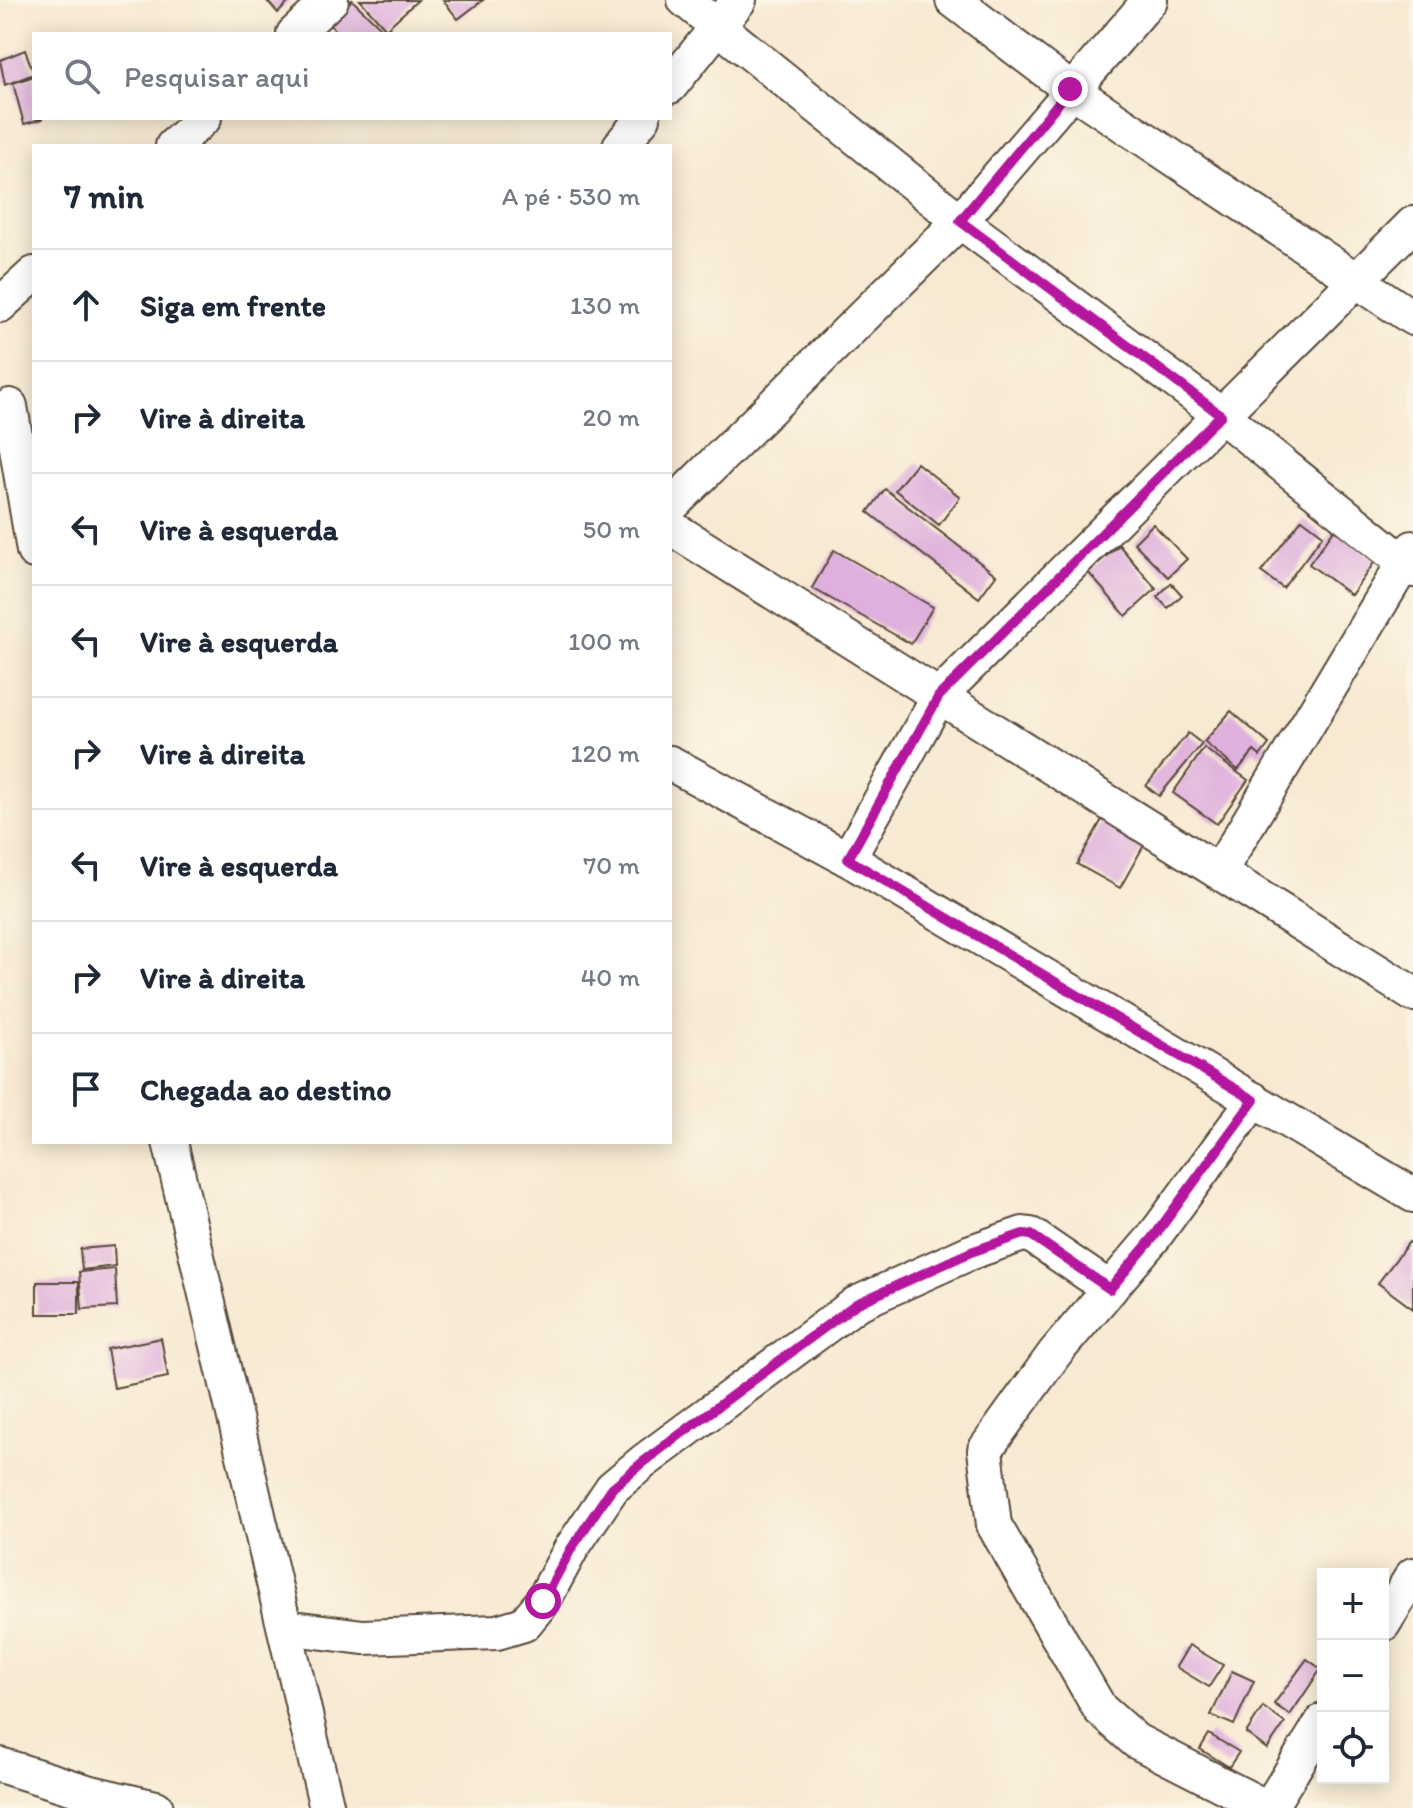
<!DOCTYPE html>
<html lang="pt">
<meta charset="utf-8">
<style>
:root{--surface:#fff;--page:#f2f2f3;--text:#1f2937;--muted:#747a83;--line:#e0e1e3}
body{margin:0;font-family:Itim,sans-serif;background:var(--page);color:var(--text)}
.controls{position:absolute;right:24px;bottom:24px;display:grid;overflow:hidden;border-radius:0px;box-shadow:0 4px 20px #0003}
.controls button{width:72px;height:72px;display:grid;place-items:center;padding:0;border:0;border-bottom:2px solid var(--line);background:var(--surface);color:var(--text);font:40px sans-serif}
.stop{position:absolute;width:24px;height:24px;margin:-18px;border:6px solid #b5179e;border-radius:50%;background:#fff}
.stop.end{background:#b5179e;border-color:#fff;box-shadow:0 2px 8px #0008}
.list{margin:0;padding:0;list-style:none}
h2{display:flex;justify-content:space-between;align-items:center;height:104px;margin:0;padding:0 32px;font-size:34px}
h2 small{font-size:26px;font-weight:400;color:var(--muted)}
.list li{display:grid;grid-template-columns:52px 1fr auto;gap:24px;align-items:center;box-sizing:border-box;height:112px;padding:0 32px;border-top:2px solid var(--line)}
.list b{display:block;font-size:30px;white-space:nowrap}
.list em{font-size:26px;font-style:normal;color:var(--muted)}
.icon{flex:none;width:44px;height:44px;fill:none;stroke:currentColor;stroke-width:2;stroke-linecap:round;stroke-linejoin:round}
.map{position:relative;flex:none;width:1413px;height:1808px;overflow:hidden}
.search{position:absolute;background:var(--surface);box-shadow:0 4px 20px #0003;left:32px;top:32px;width:640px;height:88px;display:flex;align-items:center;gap:20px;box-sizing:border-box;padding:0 28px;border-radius:0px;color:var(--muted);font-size:30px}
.panel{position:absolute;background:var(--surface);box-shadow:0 4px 20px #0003;left:32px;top:144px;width:640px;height:1000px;border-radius:0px}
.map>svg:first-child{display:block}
.building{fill:#dfb0dd}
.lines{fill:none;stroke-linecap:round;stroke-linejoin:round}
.street-casing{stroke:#574739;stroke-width:38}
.street{stroke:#fff;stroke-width:34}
.route{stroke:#b5179e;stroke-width:10}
</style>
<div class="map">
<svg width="1413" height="1808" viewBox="0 0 1413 1808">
<rect width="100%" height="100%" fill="#fcf5e5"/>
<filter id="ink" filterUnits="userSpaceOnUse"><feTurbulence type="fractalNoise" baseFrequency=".0125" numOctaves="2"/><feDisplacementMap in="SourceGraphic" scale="16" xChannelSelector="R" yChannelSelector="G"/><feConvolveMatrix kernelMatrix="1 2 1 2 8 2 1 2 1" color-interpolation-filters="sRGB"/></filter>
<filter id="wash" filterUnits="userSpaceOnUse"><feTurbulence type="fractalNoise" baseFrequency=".006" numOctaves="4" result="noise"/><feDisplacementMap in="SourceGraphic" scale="32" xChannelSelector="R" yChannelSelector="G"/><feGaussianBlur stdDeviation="1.8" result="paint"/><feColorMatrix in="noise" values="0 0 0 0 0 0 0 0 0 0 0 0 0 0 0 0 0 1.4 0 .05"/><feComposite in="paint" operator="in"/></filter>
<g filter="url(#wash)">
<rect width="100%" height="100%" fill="#f7e9d2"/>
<g id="blocks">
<g class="building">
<path d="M266,0h25l-13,13z"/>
<path d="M352,0l31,30 -4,4h-40l-11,-11z"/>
<path d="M360,0h58l-32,29z"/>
<path d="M443,0h40l-25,19z"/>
<path d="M25,50l9,24 -29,11 -5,-25z"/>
<path d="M34,76v42l9,1 -19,5 -11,-41z"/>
<path d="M917,463l43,34 -21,28 -44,-35z"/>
<path d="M885,489l111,86 -17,23 -111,-86z"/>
<path d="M1302,519l21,16 -40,53 -22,-16z"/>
<path d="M1153,524l34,35 -19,18 -34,-34z"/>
<path d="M1334,530l42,30 -25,35 -42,-31z"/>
<path d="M1119,545l37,44 -30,27 -38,-44z"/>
<path d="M834,550l99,57 -22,37 -99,-56z"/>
<path d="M1171,583l11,12 -14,13 -11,-11z"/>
<path d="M1231,711l38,33 -9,12 -6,-5 -16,19 -34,-28z"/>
<path d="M1188,733l14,11 -43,52 -13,-10z"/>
<path d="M1204,748l44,32 -31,44 -44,-31z"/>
<path d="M1105,814l43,24 -28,50 -43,-24z"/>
<path d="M1409,1242l4,3v64l-35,-26z"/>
<path d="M114,1246l1,20 -33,4 -2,-21z"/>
<path d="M115,1269l2,38 -35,2 -3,-37z"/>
<rect x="37" y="1282" width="42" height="32"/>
<path d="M161,1338l7,39 -54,11 -7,-39z"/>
<path d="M1189,1645l34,20 -14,22 -33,-20z"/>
<path d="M1307,1659l14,10 -31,46 -16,-11z"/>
<path d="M1232,1671l22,10 -20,44 -23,-10z"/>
<path d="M1263,1707l22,16 -18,26 -21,-16z"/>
<path d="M1209,1734l30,18 -10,15 -29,-18z"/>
</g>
</g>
</g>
<g filter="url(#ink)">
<use href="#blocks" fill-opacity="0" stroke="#574739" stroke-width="2"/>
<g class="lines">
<g class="street-casing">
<g id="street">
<path d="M685,0l275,221 261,194 192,155"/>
<path d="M953,0l117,89 343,229"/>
<path d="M294,34l37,-34"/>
<path d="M670,86l69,-86"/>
<path d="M173,146l31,-28"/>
<path d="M620,146l23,-28"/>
<path d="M0,305l34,-31"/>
<path d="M10,406l24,145"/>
<path d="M670,507l290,-286 190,-221"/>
<path d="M670,527l743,467"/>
<path d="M670,763l178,96 565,336"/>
<path d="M848,859l91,-163 474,-472"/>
<path d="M1219,872l194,-324"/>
<path d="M1254,1100l-101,138 -98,115 -70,97 9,75 106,184 36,32 131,67"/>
<path d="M170,1142l157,666"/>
<path d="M1383,1624l30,-49"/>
<path d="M285,1627l78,10 134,-5 27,-8 19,-23 28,-52 41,-61 31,-26 213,-158 115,-52 52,-18 8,1 79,54"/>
<path d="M0,1765l87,27 69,16"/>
<path d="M1269,1808l54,-87"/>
</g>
</g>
<use href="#street" class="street"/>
</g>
</g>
<g class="lines" filter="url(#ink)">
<path class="route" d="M543,1601l28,-52 41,-61 31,-26 213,-158 115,-52 52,-18 8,1 79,54 43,-51 101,-138 -406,-241 91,-163 282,-281 -261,-194 110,-132"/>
</g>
</svg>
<div class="controls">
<button>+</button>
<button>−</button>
<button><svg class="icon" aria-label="locate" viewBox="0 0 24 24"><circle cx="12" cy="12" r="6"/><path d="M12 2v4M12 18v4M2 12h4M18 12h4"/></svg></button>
</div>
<div class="stop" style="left:543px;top:1601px"></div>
<div class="stop end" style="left:1070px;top:89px"></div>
<div class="search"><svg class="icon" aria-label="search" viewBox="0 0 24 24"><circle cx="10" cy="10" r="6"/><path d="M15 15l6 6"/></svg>Pesquisar aqui</div>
<section class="panel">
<h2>7 min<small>A pé · 530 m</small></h2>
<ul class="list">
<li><svg class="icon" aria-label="ahead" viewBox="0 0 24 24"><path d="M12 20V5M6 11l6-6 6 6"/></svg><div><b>Siga em frente</b></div><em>130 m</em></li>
<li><svg class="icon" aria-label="right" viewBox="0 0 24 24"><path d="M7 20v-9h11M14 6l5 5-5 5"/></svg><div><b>Vire à direita</b></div><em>20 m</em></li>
<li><svg class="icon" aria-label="left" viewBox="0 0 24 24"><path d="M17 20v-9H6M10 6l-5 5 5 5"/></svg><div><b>Vire à esquerda</b></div><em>50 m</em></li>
<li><svg class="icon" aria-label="left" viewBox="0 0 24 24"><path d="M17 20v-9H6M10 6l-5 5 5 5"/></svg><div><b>Vire à esquerda</b></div><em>100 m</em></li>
<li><svg class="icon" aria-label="right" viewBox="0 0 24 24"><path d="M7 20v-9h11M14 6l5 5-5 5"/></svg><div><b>Vire à direita</b></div><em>120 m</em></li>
<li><svg class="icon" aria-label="left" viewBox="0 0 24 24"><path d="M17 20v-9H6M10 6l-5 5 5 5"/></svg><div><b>Vire à esquerda</b></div><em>70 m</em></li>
<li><svg class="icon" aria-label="right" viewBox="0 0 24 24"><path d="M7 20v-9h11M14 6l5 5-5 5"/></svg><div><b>Vire à direita</b></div><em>40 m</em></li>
<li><svg class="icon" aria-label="arrive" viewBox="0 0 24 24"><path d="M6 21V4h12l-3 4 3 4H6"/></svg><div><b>Chegada ao destino</b></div></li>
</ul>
</section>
</div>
